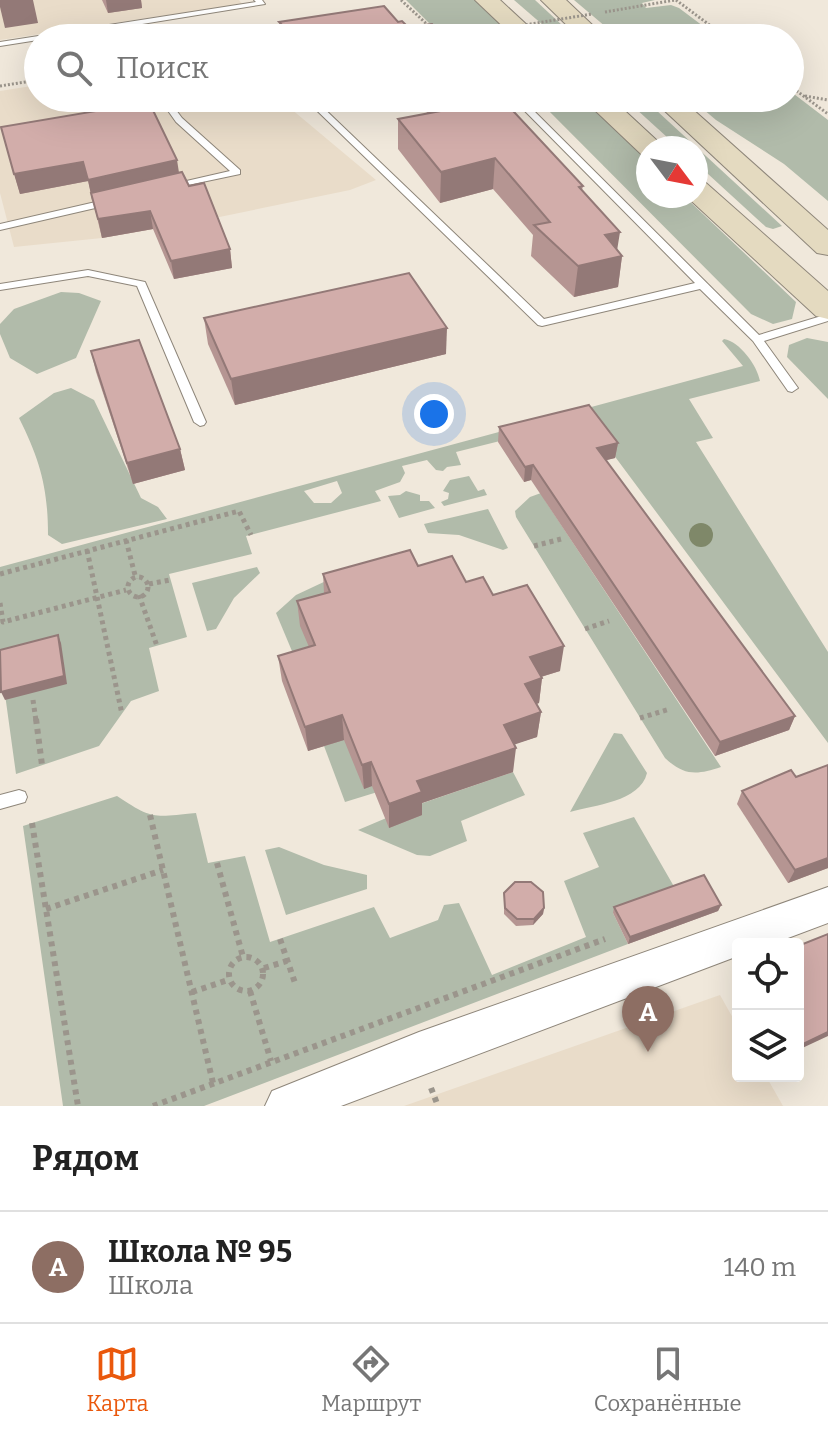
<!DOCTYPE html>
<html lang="ru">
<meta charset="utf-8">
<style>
:root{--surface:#fff;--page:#f6f6f6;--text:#222;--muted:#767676;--line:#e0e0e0;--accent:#ea580c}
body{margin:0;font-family:Bitter,serif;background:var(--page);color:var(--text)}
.controls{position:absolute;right:24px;bottom:24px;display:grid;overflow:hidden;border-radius:8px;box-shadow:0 8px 32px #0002}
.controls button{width:72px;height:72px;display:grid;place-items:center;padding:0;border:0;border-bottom:2px solid var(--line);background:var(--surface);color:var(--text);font:40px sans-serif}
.compass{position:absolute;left:636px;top:136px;width:72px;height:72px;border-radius:50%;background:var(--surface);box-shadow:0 8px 32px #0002;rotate:122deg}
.you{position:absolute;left:434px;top:414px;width:28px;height:28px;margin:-20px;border:6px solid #fff;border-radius:50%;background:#1a73e8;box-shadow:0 0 0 12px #1a73e833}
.badge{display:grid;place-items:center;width:52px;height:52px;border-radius:50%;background:var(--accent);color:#fff;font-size:26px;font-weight:700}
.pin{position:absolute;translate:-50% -66px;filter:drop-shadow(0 2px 4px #0008)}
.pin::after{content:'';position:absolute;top:42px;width:28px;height:24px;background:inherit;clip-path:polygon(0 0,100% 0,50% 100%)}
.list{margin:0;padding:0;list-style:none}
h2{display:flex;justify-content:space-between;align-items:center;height:104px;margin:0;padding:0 32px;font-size:34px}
h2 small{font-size:26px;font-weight:400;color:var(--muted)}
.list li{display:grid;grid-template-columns:52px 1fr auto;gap:24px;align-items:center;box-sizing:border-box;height:112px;padding:0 32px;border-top:2px solid var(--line)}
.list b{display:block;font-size:30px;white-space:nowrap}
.list p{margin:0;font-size:26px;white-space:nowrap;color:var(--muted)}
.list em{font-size:26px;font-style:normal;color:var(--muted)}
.icon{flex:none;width:44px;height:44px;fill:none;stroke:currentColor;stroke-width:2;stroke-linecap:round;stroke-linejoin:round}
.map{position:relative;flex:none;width:828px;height:1106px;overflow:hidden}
.search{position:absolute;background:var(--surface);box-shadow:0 8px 32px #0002;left:24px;right:24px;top:24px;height:88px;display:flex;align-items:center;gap:20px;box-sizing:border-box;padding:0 28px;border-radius:44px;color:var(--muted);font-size:30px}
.sheet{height:216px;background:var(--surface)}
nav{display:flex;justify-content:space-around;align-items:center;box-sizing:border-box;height:112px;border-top:2px solid var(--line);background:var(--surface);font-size:22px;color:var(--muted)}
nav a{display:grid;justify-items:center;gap:4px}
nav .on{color:var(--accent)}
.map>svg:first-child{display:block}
.built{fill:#e9dcc9}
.green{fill:#b1bbaa;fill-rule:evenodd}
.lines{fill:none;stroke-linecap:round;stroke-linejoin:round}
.service-casing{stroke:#8e867a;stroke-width:2}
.minor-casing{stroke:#8e867a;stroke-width:2}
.secondary-casing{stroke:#8e867a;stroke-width:2}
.path-far2{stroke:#9b958c;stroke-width:3;stroke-dasharray:2 2;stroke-linecap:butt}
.path-far1{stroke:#9b958c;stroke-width:5;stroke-dasharray:4 4;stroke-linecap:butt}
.path{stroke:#9b958c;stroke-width:6;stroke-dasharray:5 5;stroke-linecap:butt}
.service{fill:#fff;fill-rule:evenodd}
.minor{fill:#fff;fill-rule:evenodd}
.secondary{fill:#e4dac0;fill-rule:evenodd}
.path-bridge{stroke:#9b958c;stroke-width:3;stroke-dasharray:2 2;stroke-linecap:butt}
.tree{fill:#7f8869}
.wall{fill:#b59592}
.shaded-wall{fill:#937977}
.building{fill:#d2adaa;stroke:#937977;stroke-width:2}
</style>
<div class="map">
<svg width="828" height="1106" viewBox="0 0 828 1106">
<rect width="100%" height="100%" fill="#f0e8db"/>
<g class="built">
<path d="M0,0h239l3,4 -242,36z"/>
<path d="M38,85v13h240l98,82 -26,10 -150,31 -98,17 -88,9 -14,-54v-102z"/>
<path d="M720,995l18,32v49h28l17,30h-379z"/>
</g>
<g class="green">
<path d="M406,0h71l42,38h-67l-4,-4 -7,1z"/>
<path d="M514,0h21l41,38h-18z"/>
<path d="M574,0h81l-13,3 4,5 25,-3 8,3 40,30h-100z"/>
<path d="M790,91l38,29v81l-44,-37 -68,-44 -26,-22h100z"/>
<path d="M536,98h45l67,63v35h36l112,106 -4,17 -19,5 -22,-10z"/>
<path d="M624,98h19l139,128 -9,3 -7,-2 -70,-64v-15h-17z"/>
<path d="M61,292l18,1 22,8 -25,57 -39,16 -27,-16 -10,-24v-10l14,-15z"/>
<path d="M807,338l21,4v57l-41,-42 2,-12z"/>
<path d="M724,339c16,3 33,26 36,42l-71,18 24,39 -17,4 132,210v91l-241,-324 -131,33 5,13 -14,2 -4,4 -7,-1 -9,-10 -25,6 3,7 -5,9 -25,9 6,10 -135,35 6,18 -83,20 18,63 -38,11 10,43 -28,10 -32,45 -83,28 -16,-116v-91l743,-201 -21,-25zM337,481l5,12 -11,10h-17l-10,-12z"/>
<path d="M71,388l23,12 47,98 17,9 9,12 -105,25 -14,-9c0,-47 -8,-75 -29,-117l35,-25z"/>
<path d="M469,476l9,15 6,-2 3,6 -43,11 -3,-4 7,-3 1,-6 -6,-2 7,-11z"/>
<path d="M406,491l14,4v6h9l6,7 -36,10 -11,-22 12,-1z"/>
<path d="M541,493l5,9 175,265c-24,8 -37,9 -56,-9l-149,-241 -1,-6 15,-14z"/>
<path d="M488,509l20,39 -5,2 -44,-15 -31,-2 -4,-9z"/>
<path d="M257,567l3,6 -26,25 -18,31 -9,2 -15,-48z"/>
<path d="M328,580l-10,90 -16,5 -26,-62 20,-18z"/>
<path d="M614,733l8,1 25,39c-7,29 -53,32 -77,39z"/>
<path d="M344,739l36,44 4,7 -39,12 -21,-56z"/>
<path d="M513,772l12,23 -64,26 6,20 -37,15 -13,-1 -59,-25 59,-25z"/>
<path d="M117,796c36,24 36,21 79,17l12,50 37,-7 25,86 104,-35 16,31 48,-18 6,-15 15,-2 33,72 94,-38 -22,-56 35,-14 -16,-34 51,-16 42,73 -63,23 15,31 -424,162h-141l-40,-280z"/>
<path d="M279,847l45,18 43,10v14l-81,26 -21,-65z"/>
</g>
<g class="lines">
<g class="service-casing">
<g id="service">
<path d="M254,0h8l3,4 -209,34h-18v2l-38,6v-4l256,-40z"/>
<path d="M159,98h8l15,20 58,52v4l-71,15v-4l61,-14 -54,-49z"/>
<path d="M304,98h9l231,221 151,-36 -183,-185h9l238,237 69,-21v7l-64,20 34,47 -6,4 -4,-1 -35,-50 -53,-52 -158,37 -4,-1z"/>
<path d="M113,198l5,3 -1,2 -117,27v-6z"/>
<path d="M88,270l57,12 61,140 -2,3 -4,1 -6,-4 -57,-136 -49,-10 -88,14v-6z"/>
<path d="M19,790l6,2 2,5 -2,5 -25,7v-14z"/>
</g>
</g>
<g class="minor-casing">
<path id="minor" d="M828,887v36l-56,21h-34v12l-397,150h-76l7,-15 147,-59z"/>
</g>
<g class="secondary-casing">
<g id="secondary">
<path d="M475,0h25l41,38h-26z"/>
<path d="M541,0h25l40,38h-26z"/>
<path d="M582,98h29l54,50h-17v8l-7,-2z"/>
<path d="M651,98h29l148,132v25l-11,-2z"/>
<path d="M696,180l10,3 122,108v28l-12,-3 -130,-120h10z"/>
</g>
</g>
<g class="path-far2">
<path d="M401,0l31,29"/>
<path d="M676,0l51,38"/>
<path d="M605,12l70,-12"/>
<path d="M443,38l38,-6"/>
<path d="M0,86l38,-6"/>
<path d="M790,86l38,28"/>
<path d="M805,96l23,4"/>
</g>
<g class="path-far1">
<path d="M126,540l10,39"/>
<path d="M534,546l27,-7"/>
<path d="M87,550l35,164"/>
<path d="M0,574l239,-63 12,24"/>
<circle cx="138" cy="587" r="10"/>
<path d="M149,584l21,-4"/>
<path d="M139,595l18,51"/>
<path d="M0,603l3,19 123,-32"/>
<path d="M585,629l24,-8"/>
<path d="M33,700l3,21"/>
<path d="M640,718l30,-9"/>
</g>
<g class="path">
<path d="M36,719l6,46"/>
<path d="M150,815l63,268"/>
<path d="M32,823l46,283"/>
<path d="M217,863l26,94"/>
<path d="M46,909l117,-39"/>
<path d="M280,939l15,44"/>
<circle cx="246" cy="974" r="17"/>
<path d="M264,968l23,-7"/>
<path d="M250,991l21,70"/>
<path d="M192,992l36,-12"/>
<path d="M431,1088l7,18"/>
<path d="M153,1106l452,-167"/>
</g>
<use href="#service" class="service"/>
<use href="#minor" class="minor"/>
<use href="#secondary" class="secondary"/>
<path class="path-bridge" d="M506,28l86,-14"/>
</g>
<circle class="tree" cx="701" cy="535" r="12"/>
<g class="wall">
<path d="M102,0h39l1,8 -34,5z"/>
<path d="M279,22h119l10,5 37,11h-164z"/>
<path d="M415,98h86l82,88 -1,4 35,59 5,7 -4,31 -44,10 -43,-41 2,-21 -40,-46 -53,14 -42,-54v-30l30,-5z"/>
<path d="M1,127l178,46 10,13 41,63 2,19 -58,11 -21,-50 -51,9 -14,-57 -68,13z"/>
<path d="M204,318l242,36 -211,51 -27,-61z"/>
<path d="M91,351l89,98 5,21 -52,14 -37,-112z"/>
<path d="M499,427l119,16 -3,15 -9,2 189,256 -6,14 -74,26 -184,-276 -7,2 -26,-40z"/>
<path d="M418,566l48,16 27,13 67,76 -19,6 1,1 -3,25 -3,1 5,8 -4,25 -23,7 -1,28 -91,31v12l-33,13 -17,-42 -8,3 -20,-49 -36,11 -26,-70 -4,-25 31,-9 -9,-21 -3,-25 27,-8 -1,-19z"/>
<path d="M796,777l32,91 -40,15 -51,-79 5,-13z"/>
<path d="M504,893l40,15 -1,6 -10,11 -17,1 -12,-12z"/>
<path d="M721,905l-3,6 -90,33 -15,-31 1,-6z"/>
</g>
<g class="shaded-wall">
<path d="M0,0h33l5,23 -33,5 -5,-21z"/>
<path d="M106,0h35l1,8 -34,5z"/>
<path d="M495,158l-2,31 -53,14 1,-31z"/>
<path d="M177,160l3,19 -88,21 -4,-20z"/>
<path d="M83,162l5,19 -68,13 -6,-20z"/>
<path d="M150,211l3,18 -51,9 -4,-19z"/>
<path d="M620,232l-4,25 6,-1 -4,31 -44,10 4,-31 27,-31z"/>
<path d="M230,249l2,19 -58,11 -3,-18z"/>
<path d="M447,328l-1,26 -211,51 -4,-26z"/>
<path d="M618,443l-3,15 -20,5 2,-15z"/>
<path d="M180,449l5,21 -52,14 -6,-21z"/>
<path d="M533,465l-2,15 -7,2 1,-15z"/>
<path d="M58,635l3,8 6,41 -62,16 -4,-8z"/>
<path d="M564,646l-4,25 -33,10 3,-24z"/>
<path d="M542,678l-3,25 -17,6 3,-25z"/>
<path d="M541,712l-4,25 -36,12 3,-24z"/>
<path d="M342,715l2,25 -36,11 -3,-24z"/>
<path d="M795,716l-6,14 -74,26 5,-14z"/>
<path d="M516,748l-3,24 -91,31v12l-33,13v-24l28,-23z"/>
<path d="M371,762l1,24 -8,3 -2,-24z"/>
<path d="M828,858v10l-40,15 7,-13z"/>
<path d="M721,905l-3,6 -90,33 2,-7z"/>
<path d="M544,908l-1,6 -10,11 1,-6z"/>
<path d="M828,1032v4l-30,14 1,-4z"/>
</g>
<g class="building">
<path d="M384,6l14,16 4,-1 6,6 24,-3 13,14h-149l-17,-16z"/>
<path d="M441,98h60l82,88 -4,1 41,45 -15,3 17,21 -44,10 -44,-41 16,-3 -55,-64 -54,14 -43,-53 53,-10z"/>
<path d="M149,102l28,58 -89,20 -5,-18 -69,12 -13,-47z"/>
<path d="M182,172l7,14 15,-3 26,66 -59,12 -21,-50 -52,8 -7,-26z"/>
<path d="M409,273l38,55 -216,51 -27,-61z"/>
<path d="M139,340l41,109 -53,14 -36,-112z"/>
<path d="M589,405l29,38 -21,5 198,268 -75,26 -187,-277 -8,2 -26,-40z"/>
<path d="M410,550l8,16 34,-10 14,26 17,-5 10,18 34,-10 37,61 -34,11 12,21 -17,6 16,28 -37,13 12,23 -99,33 5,11 -33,12 -18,-42 -9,3 -20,-50 -37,12 -27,-71 37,-11 -18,-44 33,-9 -7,-18z"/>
<path d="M58,635l6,41 -63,16 -1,-42z"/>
<path d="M828,765v93l-33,12 -53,-79 49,-21 5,7z"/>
<path d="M704,875l17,30 -91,32 -16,-30z"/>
<path d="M515,882h16l12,10 1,16 -10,11h-17l-12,-11 -1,-15z"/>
<path d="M828,934v98l-29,14 -1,-2v-98z"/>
</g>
</svg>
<div class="controls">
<button><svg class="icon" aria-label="locate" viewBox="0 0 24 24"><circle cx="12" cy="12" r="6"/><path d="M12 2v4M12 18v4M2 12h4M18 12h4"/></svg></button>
<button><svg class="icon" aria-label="layers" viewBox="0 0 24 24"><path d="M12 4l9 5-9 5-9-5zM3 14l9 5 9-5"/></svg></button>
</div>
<svg class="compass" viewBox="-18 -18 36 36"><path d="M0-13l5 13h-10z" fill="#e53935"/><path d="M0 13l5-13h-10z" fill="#767676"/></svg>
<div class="you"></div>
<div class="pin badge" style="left:648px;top:1052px;background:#8d6e63">A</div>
<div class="search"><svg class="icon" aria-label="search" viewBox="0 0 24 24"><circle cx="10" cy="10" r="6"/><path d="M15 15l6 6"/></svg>Поиск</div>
</div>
<section class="sheet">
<h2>Рядом<small></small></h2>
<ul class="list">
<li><span class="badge" style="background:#8d6e63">A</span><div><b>Школа № 95</b><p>Школа</p></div><em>140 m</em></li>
</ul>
</section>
<nav>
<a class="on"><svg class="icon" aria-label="map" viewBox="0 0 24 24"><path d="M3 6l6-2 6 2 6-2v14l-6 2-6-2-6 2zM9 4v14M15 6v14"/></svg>Карта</a>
<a><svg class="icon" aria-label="directions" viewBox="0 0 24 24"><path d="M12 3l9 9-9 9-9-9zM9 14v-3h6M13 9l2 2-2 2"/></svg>Маршрут</a>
<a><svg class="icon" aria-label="saved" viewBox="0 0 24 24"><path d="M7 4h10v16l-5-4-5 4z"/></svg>Сохранённые</a>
</nav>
